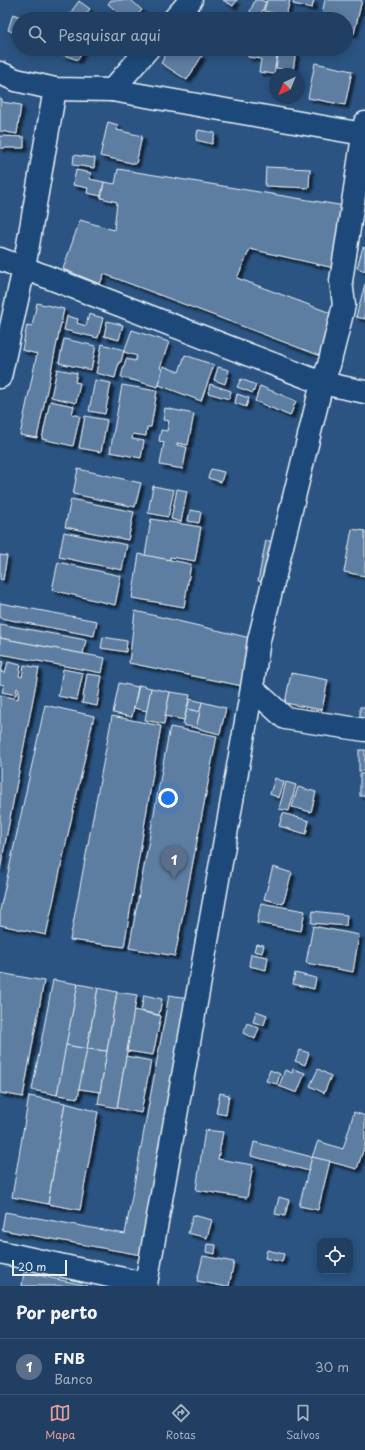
<!DOCTYPE html>
<html lang="pt">
<style>
:root{--surface:#203f62;--page:#2d4a6b;--text:#f1f3f6;--muted:#a2afbe;--line:#3d5877;--accent:#e69b98}
body{margin:0;font-family:"Playpen Sans",sans-serif;background:var(--page);color:var(--text)}
.controls{position:absolute;right:12px;bottom:12px;display:grid;overflow:hidden;border-radius:8px;box-shadow:0 2px 10px #0003}
.controls button{width:36px;height:36px;display:grid;place-items:center;padding:0;border:0;border-bottom:1px solid var(--line);background:var(--surface);color:var(--text);font:20px sans-serif}
.compass{position:absolute;left:269px;top:68px;width:36px;height:36px;border-radius:50%;background:var(--surface);box-shadow:0 2px 10px #0003;rotate:223deg}
.scale{position:absolute;left:12px;bottom:10px;width:55px;box-sizing:border-box;padding-left:4px;border:2px solid #e8f1f8;border-top:0;font-size:11px;line-height:14px;white-space:nowrap;color:#e8f1f8;-webkit-text-stroke:3px #1f4a7a;paint-order:stroke}
.you{position:absolute;left:168px;top:798px;width:14px;height:14px;margin:-10px;border:3px solid #fff;border-radius:50%;background:#1a73e8;box-shadow:0 0 0 6px #1a73e833}
.badge{display:grid;place-items:center;width:26px;height:26px;border-radius:50%;background:var(--accent);color:#fff;font-size:13px;font-weight:700}
.pin{position:absolute;translate:-50% -33px;filter:drop-shadow(0 1px 2px #0008)}
.pin::after{content:'';position:absolute;top:21px;width:14px;height:12px;background:inherit;clip-path:polygon(0 0,100% 0,50% 100%)}
.list{margin:0;padding:0;list-style:none}
h2{display:flex;justify-content:space-between;align-items:center;height:52px;margin:0;padding:0 16px;font-size:17px}
h2 small{font-size:13px;font-weight:400;color:var(--muted)}
.list li{display:grid;grid-template-columns:26px 1fr auto;gap:12px;align-items:center;box-sizing:border-box;height:56px;padding:0 16px;border-top:1px solid var(--line)}
.list b{display:block;font-size:15px;white-space:nowrap}
.list p{margin:0;font-size:13px;white-space:nowrap;color:var(--muted)}
.list em{font-size:13px;font-style:normal;color:var(--muted)}
.icon{flex:none;width:22px;height:22px;fill:none;stroke:currentColor;stroke-width:2;stroke-linecap:round;stroke-linejoin:round}
.map{position:relative;flex:none;width:365px;height:1286px;overflow:hidden}
.search{position:absolute;background:var(--surface);box-shadow:0 2px 10px #0003;left:12px;right:12px;top:12px;height:44px;display:flex;align-items:center;gap:10px;box-sizing:border-box;padding:0 14px;border-radius:22px;color:var(--muted);font-size:15px}
.sheet{height:108px;background:var(--surface)}
nav{display:flex;justify-content:space-around;align-items:center;box-sizing:border-box;height:56px;border-top:1px solid var(--line);background:var(--surface);font-size:11px;color:var(--muted)}
nav a{display:grid;justify-items:center;gap:2px}
nav .on{color:var(--accent)}
.map>svg:first-child{display:block}
.building{fill:#5d7da1;stroke:#e8f1f8;filter:url(#shadow)}
.lines{fill:none;stroke-linecap:round;stroke-linejoin:round}
.minor-casing{stroke:#e8f1f8;stroke-width:25}
.minor{stroke:#1f4a7a;stroke-width:22}
</style>
<div class="map">
<svg width="365" height="1286" viewBox="0 0 365 1286">
<defs>
<filter id="shadow"><feDropShadow dx="3.5" dy="3.5" stdDeviation="1" flood-color="#0009"/></filter>
</defs>
<rect width="100%" height="100%" fill="#2b5482"/>
<filter id="ink" filterUnits="userSpaceOnUse"><feTurbulence type="fractalNoise" baseFrequency=".025" numOctaves="2"/><feDisplacementMap in="SourceGraphic" scale="8" xChannelSelector="R" yChannelSelector="G"/><feConvolveMatrix kernelMatrix="1 2 1 2 8 2 1 2 1" color-interpolation-filters="sRGB"/></filter>
<g filter="url(#ink)">
<g class="building">
<path d="M111,0h20l11,10 -7,8 -4,-4 -5,5 -18,-15z"/>
<path d="M223,0h14l-4,6z"/>
<path d="M255,0h5l6,2 -7,17h-12z"/>
<path d="M267,0h23l-4,16 -22,-5z"/>
<path d="M294,0h20l-2,8 -19,-4z"/>
<path d="M325,0h37l-8,34 -8,-2v-13h-25z"/>
<path d="M79,1l11,8 -8,10h-10l-4,-3z"/>
<path d="M13,14l13,5h-7v16l-11,-5z"/>
<path d="M65,49h18l-5,11 -15,-5z"/>
<path d="M169,49h26l-1,2 8,5 -15,24 -26,-17z"/>
<path d="M249,49h29l-4,25 -15,-2 2,-13 -13,-2z"/>
<path d="M279,49l17,2 -3,20 -17,-3z"/>
<path d="M315,63l37,8 -7,34 -37,-7z"/>
<path d="M0,98l2,1v3l19,3 -4,29 -17,-3z"/>
<path d="M108,122l10,3 -1,5 25,6 -6,28 -36,-8z"/>
<path d="M198,130l17,3 -3,11 -16,-4z"/>
<path d="M0,136l24,1v11h-24z"/>
<path d="M74,155l21,3 -1,10 -21,-3z"/>
<path d="M266,167l44,2 -1,19 -44,-2z"/>
<path d="M118,169l233,38 -17,61 -84,-19 -13,29 99,37 -10,43 -222,-84 -4,10 -37,-15 17,-49 34,10 3,-28 -16,-4 3,-16 11,2z"/>
<path d="M76,170l15,3 -1,6 14,3 -3,14 -14,-3 1,-5 -15,-3z"/>
<path d="M363,247l2,1v23l-8,-3z"/>
<path d="M365,284v35l-9,-2z"/>
<path d="M37,303l27,6 -27,129 -17,-3 17,-81 -15,-4 5,-25 5,1z"/>
<path d="M89,314l14,4 -5,20 -34,-8 3,-14 11,3 -1,4 9,3z"/>
<path d="M107,321l16,4 -4,15 -15,-4z"/>
<path d="M132,330l37,12 -9,26 2,1 -4,18 -37,-10 5,-18 9,2 2,-5 -13,-4z"/>
<path d="M64,339l32,7 -5,24 -32,-7z"/>
<path d="M102,344l22,6 -3,12h-2l-4,16 -19,-5z"/>
<path d="M185,355l29,10 -13,36 -42,-16 4,-19 16,6z"/>
<path d="M218,367l11,3 -4,14 -11,-4z"/>
<path d="M57,369l20,4 -2,9 5,1 -4,20 -25,-6z"/>
<path d="M241,379l15,6 -3,8 -16,-6z"/>
<path d="M95,380l16,3 -6,31 -16,-3z"/>
<path d="M210,384l21,7 -2,8 -21,-6z"/>
<path d="M122,385l35,6 -6,36h-4l-1,9 -13,-2 -1,5 12,2 -3,17 -31,-6z"/>
<path d="M260,386l36,15 -6,15 -35,-15z"/>
<path d="M237,394l12,4 -3,9 -11,-4z"/>
<path d="M50,401l24,5 -2,8 8,2 -7,30 -31,-7z"/>
<path d="M165,408l29,6 -6,31 -11,-2v2l10,2 -4,22 -23,-4 4,-23 -5,-1 2,-11 6,1 2,-10 -6,-1z"/>
<path d="M85,416l22,4 -6,32 -22,-4z"/>
<path d="M78,469l63,14 -6,24 -62,-13z"/>
<path d="M211,469l13,3 -3,10 -13,-4z"/>
<path d="M153,486l21,4 -6,27 -20,-4z"/>
<path d="M177,489l10,2 -6,31 -10,-3z"/>
<path d="M71,499l63,13 -6,28 -63,-13z"/>
<path d="M190,510l11,2 -2,11 -11,-2z"/>
<path d="M151,519l50,8 -6,34 -25,-4v3l-25,-4z"/>
<path d="M352,529l13,2v45l-21,-4z"/>
<path d="M64,532l63,13 -5,25 -63,-13z"/>
<path d="M266,540l10,3 -8,40 -10,-2z"/>
<path d="M139,554l52,10 -7,43 -52,-9z"/>
<path d="M0,555l7,1 -4,24 -3,-1z"/>
<path d="M58,562l63,14 -6,29 -63,-15z"/>
<path d="M0,603l97,18 -3,15 -94,-18z"/>
<path d="M135,611l124,29 -7,48 -123,-25z"/>
<path d="M0,624l86,16 -3,14 -83,-16z"/>
<path d="M103,637l24,4 -1,11 -25,-4z"/>
<path d="M0,638l105,20 -3,15 -102,-19z"/>
<path d="M0,661l3,1 -2,10 4,1 3,-11 13,3 -2,11 3,1 2,-12 15,3 -39,202v-175l18,4 1,-10 -2,-1 -1,7 -14,-3 2,-7 -4,-1z"/>
<path d="M63,669l20,4 -6,27 -19,-4z"/>
<path d="M291,673l37,7 -6,30 -37,-7z"/>
<path d="M87,674l15,2 -5,30 -15,-3z"/>
<path d="M119,683l19,4 -6,30 -19,-4z"/>
<path d="M139,685l12,3 -4,23 -13,-3z"/>
<path d="M151,688l19,4 -6,32 -19,-4z"/>
<path d="M170,692l20,3 -6,25 -19,-4z"/>
<path d="M190,699l12,3 -2,10 -13,-3z"/>
<path d="M202,702l24,6 -6,26 -24,-6z"/>
<path d="M45,705l49,11 -48,219 -46,-10v-15z"/>
<rect x="360" y="707" width="5" height="12"/>
<path d="M187,709l13,3 -4,16 -13,-3z"/>
<path d="M112,716l49,10 -37,221 -54,-7z"/>
<path d="M170,727l47,9 -42,220 -46,-8z"/>
<rect x="359" y="750" width="6" height="21"/>
<rect x="360" y="774" width="5" height="22"/>
<path d="M275,778l9,4 -5,16 -9,-4z"/>
<path d="M286,782l10,3 -7,26 -10,-2z"/>
<path d="M298,787l18,5 -5,20 -19,-5z"/>
<path d="M283,813l26,8 -3,13 -27,-8z"/>
<path d="M273,867l19,6 -9,31 -19,-5z"/>
<path d="M261,903l44,8 -4,20 -44,-8z"/>
<path d="M313,911l34,4 -1,11 -35,-3z"/>
<path d="M313,926l46,9 -6,37 -47,-9z"/>
<path d="M256,944l8,1 -2,8 -8,-2z"/>
<path d="M251,954l17,3 -2,13 -17,-4z"/>
<path d="M0,973l44,8 -21,116 -23,-4z"/>
<path d="M295,973l21,5 -2,11 -21,-5z"/>
<path d="M53,980l25,4 -21,111 -25,-5z"/>
<path d="M78,984l20,4 -11,61 -21,-4z"/>
<path d="M98,988l19,4 -10,59 -20,-2z"/>
<path d="M117,992l20,3 -20,113 -19,-4z"/>
<path d="M144,995l18,4 -3,16 -18,-4z"/>
<path d="M169,995l19,3 -47,257 -139,-25 3,-18 120,22z"/>
<path d="M134,1010l27,6 -8,39 -26,-4z"/>
<path d="M256,1011l11,4 -3,10 -11,-3z"/>
<path d="M247,1023l12,5 -4,11 -12,-6z"/>
<path d="M66,1045l21,4 -9,49 -21,-3z"/>
<path d="M87,1049l20,2 -7,41 -21,-3z"/>
<path d="M300,1050l9,3 -4,12 -10,-4z"/>
<path d="M126,1056l25,5 -10,52 -24,-5z"/>
<path d="M293,1069l12,4 -8,20 -18,-7 6,-16 7,3z"/>
<path d="M318,1069l13,7 -7,17 -14,-7z"/>
<path d="M270,1070l10,4 -3,10 -11,-3z"/>
<path d="M220,1093l9,2 -3,20 -10,-2z"/>
<path d="M29,1096l36,7 -17,101 -36,-7z"/>
<path d="M65,1103l33,9 -18,98 -32,-6z"/>
<path d="M354,1112l11,4v29l-8,24 -45,-12 6,-16 25,8z"/>
<path d="M205,1130l18,2 -5,27 35,6 -6,33 -51,-8z"/>
<path d="M254,1142l58,15 -3,14 -58,-15z"/>
<path d="M312,1157l18,4 -12,49 -19,-4z"/>
<path d="M279,1197l10,3 -4,16 -10,-2z"/>
<path d="M193,1215l19,5 -5,18 -19,-5z"/>
<path d="M207,1244l9,1 -1,9 -9,-2z"/>
<path d="M267,1250l17,4 -2,8 -17,-4z"/>
<path d="M203,1256l31,6 -5,24h-7l-25,-5z"/>
<path d="M24,1272l64,14h-66z"/>
</g>
<g class="lines">
<g class="minor-casing">
<g id="minor">
<path d="M174,19l17,-19"/>
<path d="M0,73l16,7 39,9 57,1 251,44"/>
<path d="M112,90l36,-41"/>
<path d="M365,123l-24,158 3,24 -15,60 -7,18 43,9"/>
<path d="M0,259l24,9 -24,109"/>
<path d="M252,688l33,30 80,12"/>
<path d="M0,1252l146,32 106,-596 7,-48 63,-257 -298,-115 31,-179"/>
</g>
</g>
<use href="#minor" class="minor"/>
</g>
</g>
</svg>
<div class="controls">
<button><svg class="icon" aria-label="locate" viewBox="0 0 24 24"><circle cx="12" cy="12" r="6"/><path d="M12 2v4M12 18v4M2 12h4M18 12h4"/></svg></button>
</div>
<svg class="compass" viewBox="-18 -18 36 36"><path d="M0-13l5 13h-10z" fill="#e53935"/><path d="M0 13l5-13h-10z" fill="#a2afbe"/></svg>
<div class="scale">20 m</div>
<div class="you"></div>
<div class="pin badge" style="left:174px;top:879px;background:#5c6f8a">1</div>
<div class="search"><svg class="icon" aria-label="search" viewBox="0 0 24 24"><circle cx="10" cy="10" r="6"/><path d="M15 15l6 6"/></svg>Pesquisar aqui</div>
</div>
<section class="sheet">
<h2>Por perto<small></small></h2>
<ul class="list">
<li><span class="badge" style="background:#5c6f8a">1</span><div><b>FNB</b><p>Banco</p></div><em>30 m</em></li>
</ul>
</section>
<nav>
<a class="on"><svg class="icon" aria-label="map" viewBox="0 0 24 24"><path d="M3 6l6-2 6 2 6-2v14l-6 2-6-2-6 2zM9 4v14M15 6v14"/></svg>Mapa</a>
<a><svg class="icon" aria-label="directions" viewBox="0 0 24 24"><path d="M12 3l9 9-9 9-9-9zM9 14v-3h6M13 9l2 2-2 2"/></svg>Rotas</a>
<a><svg class="icon" aria-label="saved" viewBox="0 0 24 24"><path d="M7 4h10v16l-5-4-5 4z"/></svg>Salvos</a>
</nav>
